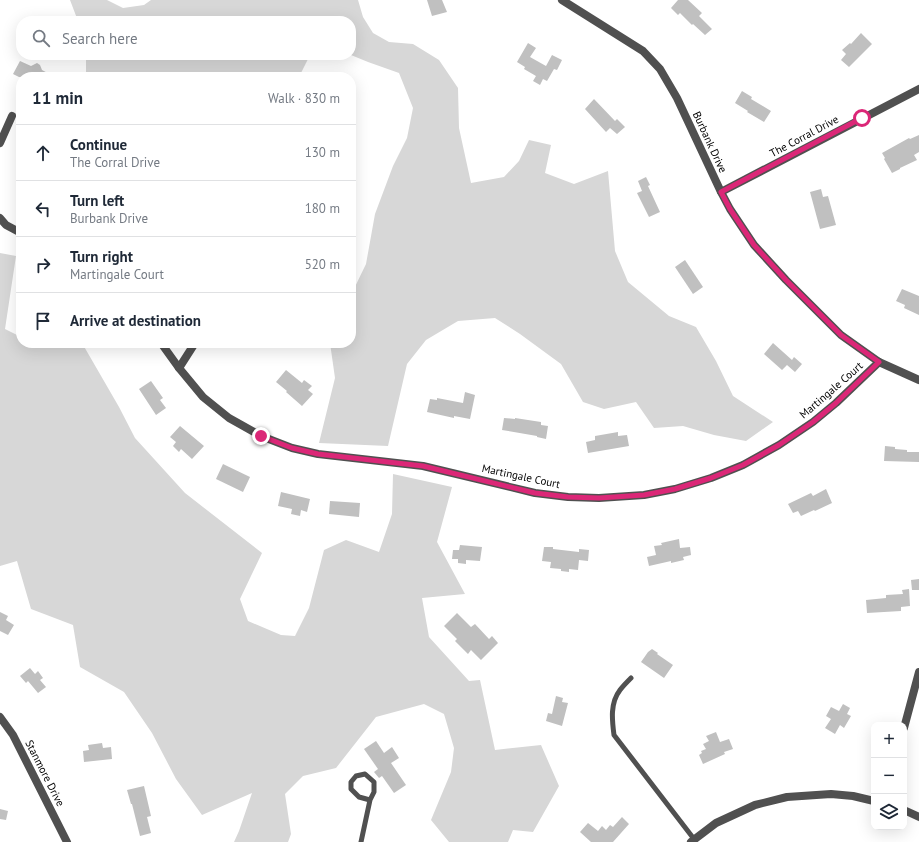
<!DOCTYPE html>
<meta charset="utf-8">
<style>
:root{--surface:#fff;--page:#f2f2f3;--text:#1f2937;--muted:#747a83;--line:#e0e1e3}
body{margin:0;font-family:"PT Sans",sans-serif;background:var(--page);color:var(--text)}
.controls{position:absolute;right:12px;bottom:12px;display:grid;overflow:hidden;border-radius:8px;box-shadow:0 4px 16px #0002}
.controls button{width:36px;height:36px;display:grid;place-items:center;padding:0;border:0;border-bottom:1px solid var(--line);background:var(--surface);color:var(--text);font:20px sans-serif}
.stop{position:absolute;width:12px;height:12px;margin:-9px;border:3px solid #db2777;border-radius:50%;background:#fff}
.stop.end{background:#db2777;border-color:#fff;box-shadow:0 1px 4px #0008}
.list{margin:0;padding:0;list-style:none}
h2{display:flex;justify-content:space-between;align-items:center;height:52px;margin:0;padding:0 16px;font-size:17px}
h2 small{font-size:13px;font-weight:400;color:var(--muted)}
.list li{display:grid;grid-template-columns:26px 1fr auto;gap:12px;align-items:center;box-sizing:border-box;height:56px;padding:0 16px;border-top:1px solid var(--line)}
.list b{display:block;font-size:15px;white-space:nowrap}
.list p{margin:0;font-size:13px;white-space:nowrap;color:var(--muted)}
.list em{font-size:13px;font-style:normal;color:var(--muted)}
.icon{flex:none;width:22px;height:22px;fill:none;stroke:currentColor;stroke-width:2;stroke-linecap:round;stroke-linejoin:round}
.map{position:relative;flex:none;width:919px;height:842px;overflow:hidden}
.search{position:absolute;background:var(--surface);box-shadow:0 4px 16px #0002;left:16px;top:16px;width:340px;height:44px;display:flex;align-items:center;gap:10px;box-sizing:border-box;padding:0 14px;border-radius:16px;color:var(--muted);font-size:15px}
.panel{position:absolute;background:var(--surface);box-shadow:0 4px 16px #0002;left:16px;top:72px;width:340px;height:276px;border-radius:16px}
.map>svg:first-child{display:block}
.green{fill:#d7d7d7}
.building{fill:#c0c0c0}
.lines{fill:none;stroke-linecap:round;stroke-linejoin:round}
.service{stroke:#505050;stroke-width:5}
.minor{stroke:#505050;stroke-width:8}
.route{stroke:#db2777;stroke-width:5}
.labels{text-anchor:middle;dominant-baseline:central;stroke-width:3;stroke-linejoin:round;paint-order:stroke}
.street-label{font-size:11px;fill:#000;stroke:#fff}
</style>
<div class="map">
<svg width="919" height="842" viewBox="0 0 919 842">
<rect width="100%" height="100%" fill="#fff"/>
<g class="green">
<path d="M70,0h37l16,8 21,-3 7,-5h207l5,17 10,16 16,9 24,2 26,16 19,28 1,40 12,55 33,-6 15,-16 10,-21 22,5 -6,28 29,11 34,-13 7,80 13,31 41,34 27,11 20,34 17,35 40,26 -27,19 -32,-6 -31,-9 -29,2 -18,-26 -32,7 -21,-7 -22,-38 -41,-30 -25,-16 -37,3 -32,19 -19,24 -19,82 -69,-3 16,-65 -5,-35h21v-48l15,-31 9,-50 18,-48 14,-28 6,-30 -14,-35 -31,-11 -17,-7v-34h-273z"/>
<path d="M86,55h224l-11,22h-213z"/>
<path d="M0,253l16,3 -11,73 16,8v6h61l37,64 16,31 50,55 77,60 -22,46 8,22 33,14 14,1 14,-28 15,-58 22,-10 33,12 13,-38 1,-40 59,13 -15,55 28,52 -43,4 7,39 40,44 11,-1 15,70 46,-5 18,41 -26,46 -20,-2 -5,12h-59l-18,-22 20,-48 3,-24 -10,-34 -20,-10 -48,13 -40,51 -33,8 -18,18 6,40 -3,8h-54l5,-11 13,-38 -50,22 -26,-36 -24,-46 -28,-41 -44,-25 -7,-42 -42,-16 -14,-48 -17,5z"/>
</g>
<g class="building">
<path d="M427,0h15l5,12 -15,4z"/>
<path d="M678,0h10l14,13 -3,3 13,13 -7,6 -12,-11 -1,1 -12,-12 -2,2 -7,-7z"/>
<path d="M861,33l11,11 -23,23 -8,-7 5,-6 -4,-4 8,-7 1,1z"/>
<path d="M528,43l8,5 -6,9 16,9 6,-11 10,5 -5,10 -3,-1 -7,12 -4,-2 -3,6 -7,-4 3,-5 -12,-7 1,-2 -8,-5z"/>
<path d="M20,61l11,5 6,-3 3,2 2,5 13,7h-36l-6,-3z"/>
<path d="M742,91l10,6 -1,2 20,12 -7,11 -17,-10 1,-1 -13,-8z"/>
<path d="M594,99l21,22 2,-2 8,8 -8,7 -7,-6 -4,4 -21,-23z"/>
<path d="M919,135v17l-5,3 3,5 -17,8v1l-8,4 -8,-14 1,-1 -3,-5 27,-15 1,1z"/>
<path d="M646,177l4,8 -2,1 12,26 -11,5 -12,-24 5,-2 -4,-10z"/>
<path d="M821,189l2,8 5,-1 8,29 -16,4 -10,-37z"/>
<path d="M685,260l18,27 -10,7 -18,-27z"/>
<path d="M902,289l17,7v19l-15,-7 1,-3 -9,-4z"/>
<path d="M773,343l19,17 2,-3 8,7 -7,8 -8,-7 -5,5 -18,-16z"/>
<path d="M286,370l16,13 2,-3 8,6 -4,4 5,4 -11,12 -16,-14 1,-1 -11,-9z"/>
<path d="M151,381l12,17 -3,2 6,8 -10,7 -17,-26z"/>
<path d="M465,392l10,3 -5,24 -16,-3v2l-27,-6 3,-13 7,1v-2l26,5z"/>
<path d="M504,418l11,1v-1l26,4v3l7,1 -2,13 -9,-2v-1l-35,-6z"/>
<path d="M180,426l24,20 -12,13 -11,-10 -2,3 -6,-6 3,-4 -6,-5z"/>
<path d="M618,432v4l9,-1 2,11 -41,7 -2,-11 9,-2v-4z"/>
<path d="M885,446l10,1v2l12,1v2h12v10l-35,-1z"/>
<path d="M223,464l27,13 -7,15 -27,-13z"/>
<path d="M826,489l6,14 -17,8 -1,-1 -13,6 -3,-5 -5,2 -5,-9 23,-11 2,3z"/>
<path d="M281,492l29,7 -3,13 -6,-2 -1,6 -9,-2 1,-5 -14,-3z"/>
<path d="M330,501l30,2 -1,14 -30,-3z"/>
<path d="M679,539l1,9 10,-1 1,8 -8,2 1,3 -13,3v-2l-22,5 -2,-9 9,-2 -2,-9 8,-1 -1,-2z"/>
<path d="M460,545l22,2 -2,14 -14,-1v4l-8,-1v-4h-6l1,-9h6z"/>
<path d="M544,547h9v2l26,3v-3l10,1 -1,11 -9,-1 -1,10 -9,-1v3l-8,-1v-2l-11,-1 1,-6 -9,-1z"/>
<path d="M919,579v11h-7l-1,-10z"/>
<path d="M909,589l1,17 -9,1v4l-34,2 -1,-13 20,-2v-3l17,-1 -1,-4z"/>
<path d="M0,612l8,4 -2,4 8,5 -6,10 -8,-4z"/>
<path d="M457,613l14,14 4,-3 14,15 3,-3 6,7 -17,17 -10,-10 -3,4 -13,-13 2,-2 -13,-13z"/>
<path d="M652,649l6,4 -1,1 16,11 -9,13 -23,-16 7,-10z"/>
<path d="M30,668l5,6 3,-3 5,7 -3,2 6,7 -8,6 -10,-12 -2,2 -6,-7z"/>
<path d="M556,696l7,2 -1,4 6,1 -6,23 -16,-5 2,-8 4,1z"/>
<path d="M843,704l7,4 -3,6 4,2 -7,12 -4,-3 -5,9 -10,-6 6,-9 -5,-3 5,-9 8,4z"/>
<path d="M716,732l4,10 9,-3 4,10 -9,3 1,2 -22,10 -4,-9 3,-2 -1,-2 5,-2 -3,-5 6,-3 -3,-5z"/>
<path d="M376,741l8,12 8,-6 7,11 -8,5 15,22 -12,8 -12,-17 -3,2 -5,-6 4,-3 -14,-20z"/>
<path d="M102,743l1,5 8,-1 1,12 -28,3 -1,-11 6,-1 -1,-5z"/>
<path d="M144,786l7,30 -4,1 4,16 -11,3 -8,-32h-1l-4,-14z"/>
<path d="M0,809l8,2 -2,9 -6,-1z"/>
<path d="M622,817l7,7 -16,18h-22l-11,-10 8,-9 10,8 4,-5 4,4 4,-5 3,2z"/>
</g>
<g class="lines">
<g class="service">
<path d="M631,678c-4,4 -8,8 -11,12 -10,13 -8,30 -6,45l80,104"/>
<path d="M361,842l9,-42 4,-8v-10l-9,-8 -9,2 -5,6v7l8,8 11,3"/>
</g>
<g class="minor">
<path d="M562,0l81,51 17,18 17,29 44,94 9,17 24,36 32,35 55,55 38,27 40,18"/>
<path d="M0,143l12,-27"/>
<path d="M721,192l198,-103"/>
<path d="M0,218l6,7 15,8"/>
<path d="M161,343l18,25 24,29 26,21 32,18 31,12 26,6 105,12 112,27 33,4 31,1 45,-3 31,-6 36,-11 32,-13 36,-20 34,-23 23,-19 43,-41"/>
<path d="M179,368l16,-25"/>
<path d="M0,717l13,18 54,107"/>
<path d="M904,728l15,-56"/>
<path d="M904,810l15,7"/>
<path d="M691,842l25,-19 39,-18 32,-8 44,-3 22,2 21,5"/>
</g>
</g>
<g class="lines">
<path class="route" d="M261,436l31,12 26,6 105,12 112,27 33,4 31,1 45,-3 31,-6 36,-11 32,-13 36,-20 34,-23 23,-19 43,-41 -38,-27 -55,-55 -32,-35 -24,-36 -9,-17 141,-74"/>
</g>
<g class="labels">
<g class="street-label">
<text transform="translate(804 136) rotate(-28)">The Corral Drive</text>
<text transform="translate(710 142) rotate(65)">Burbank Drive</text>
<text transform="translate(831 390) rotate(-41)">Martingale Court</text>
<text transform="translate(521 476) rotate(12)">Martingale Court</text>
<text transform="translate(45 773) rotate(63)">Stanmore Drive</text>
</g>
</g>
</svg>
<div class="controls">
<button>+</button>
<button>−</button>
<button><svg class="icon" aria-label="layers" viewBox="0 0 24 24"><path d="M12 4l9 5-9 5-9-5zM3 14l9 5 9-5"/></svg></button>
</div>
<div class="stop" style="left:862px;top:118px"></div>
<div class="stop end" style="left:261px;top:436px"></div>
<div class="search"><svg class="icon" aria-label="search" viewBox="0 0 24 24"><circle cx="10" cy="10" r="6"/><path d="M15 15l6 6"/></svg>Search here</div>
<section class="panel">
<h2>11 min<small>Walk · 830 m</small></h2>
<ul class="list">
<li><svg class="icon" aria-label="ahead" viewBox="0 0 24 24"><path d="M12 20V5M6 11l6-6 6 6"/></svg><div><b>Continue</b><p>The Corral Drive</p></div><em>130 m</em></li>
<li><svg class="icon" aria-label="left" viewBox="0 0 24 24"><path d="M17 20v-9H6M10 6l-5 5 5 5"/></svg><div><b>Turn left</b><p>Burbank Drive</p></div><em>180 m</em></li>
<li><svg class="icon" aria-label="right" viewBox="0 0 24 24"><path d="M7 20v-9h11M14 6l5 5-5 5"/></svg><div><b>Turn right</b><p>Martingale Court</p></div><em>520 m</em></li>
<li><svg class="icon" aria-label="arrive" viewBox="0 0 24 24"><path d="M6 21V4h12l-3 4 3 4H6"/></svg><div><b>Arrive at destination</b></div></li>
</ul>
</section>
</div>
